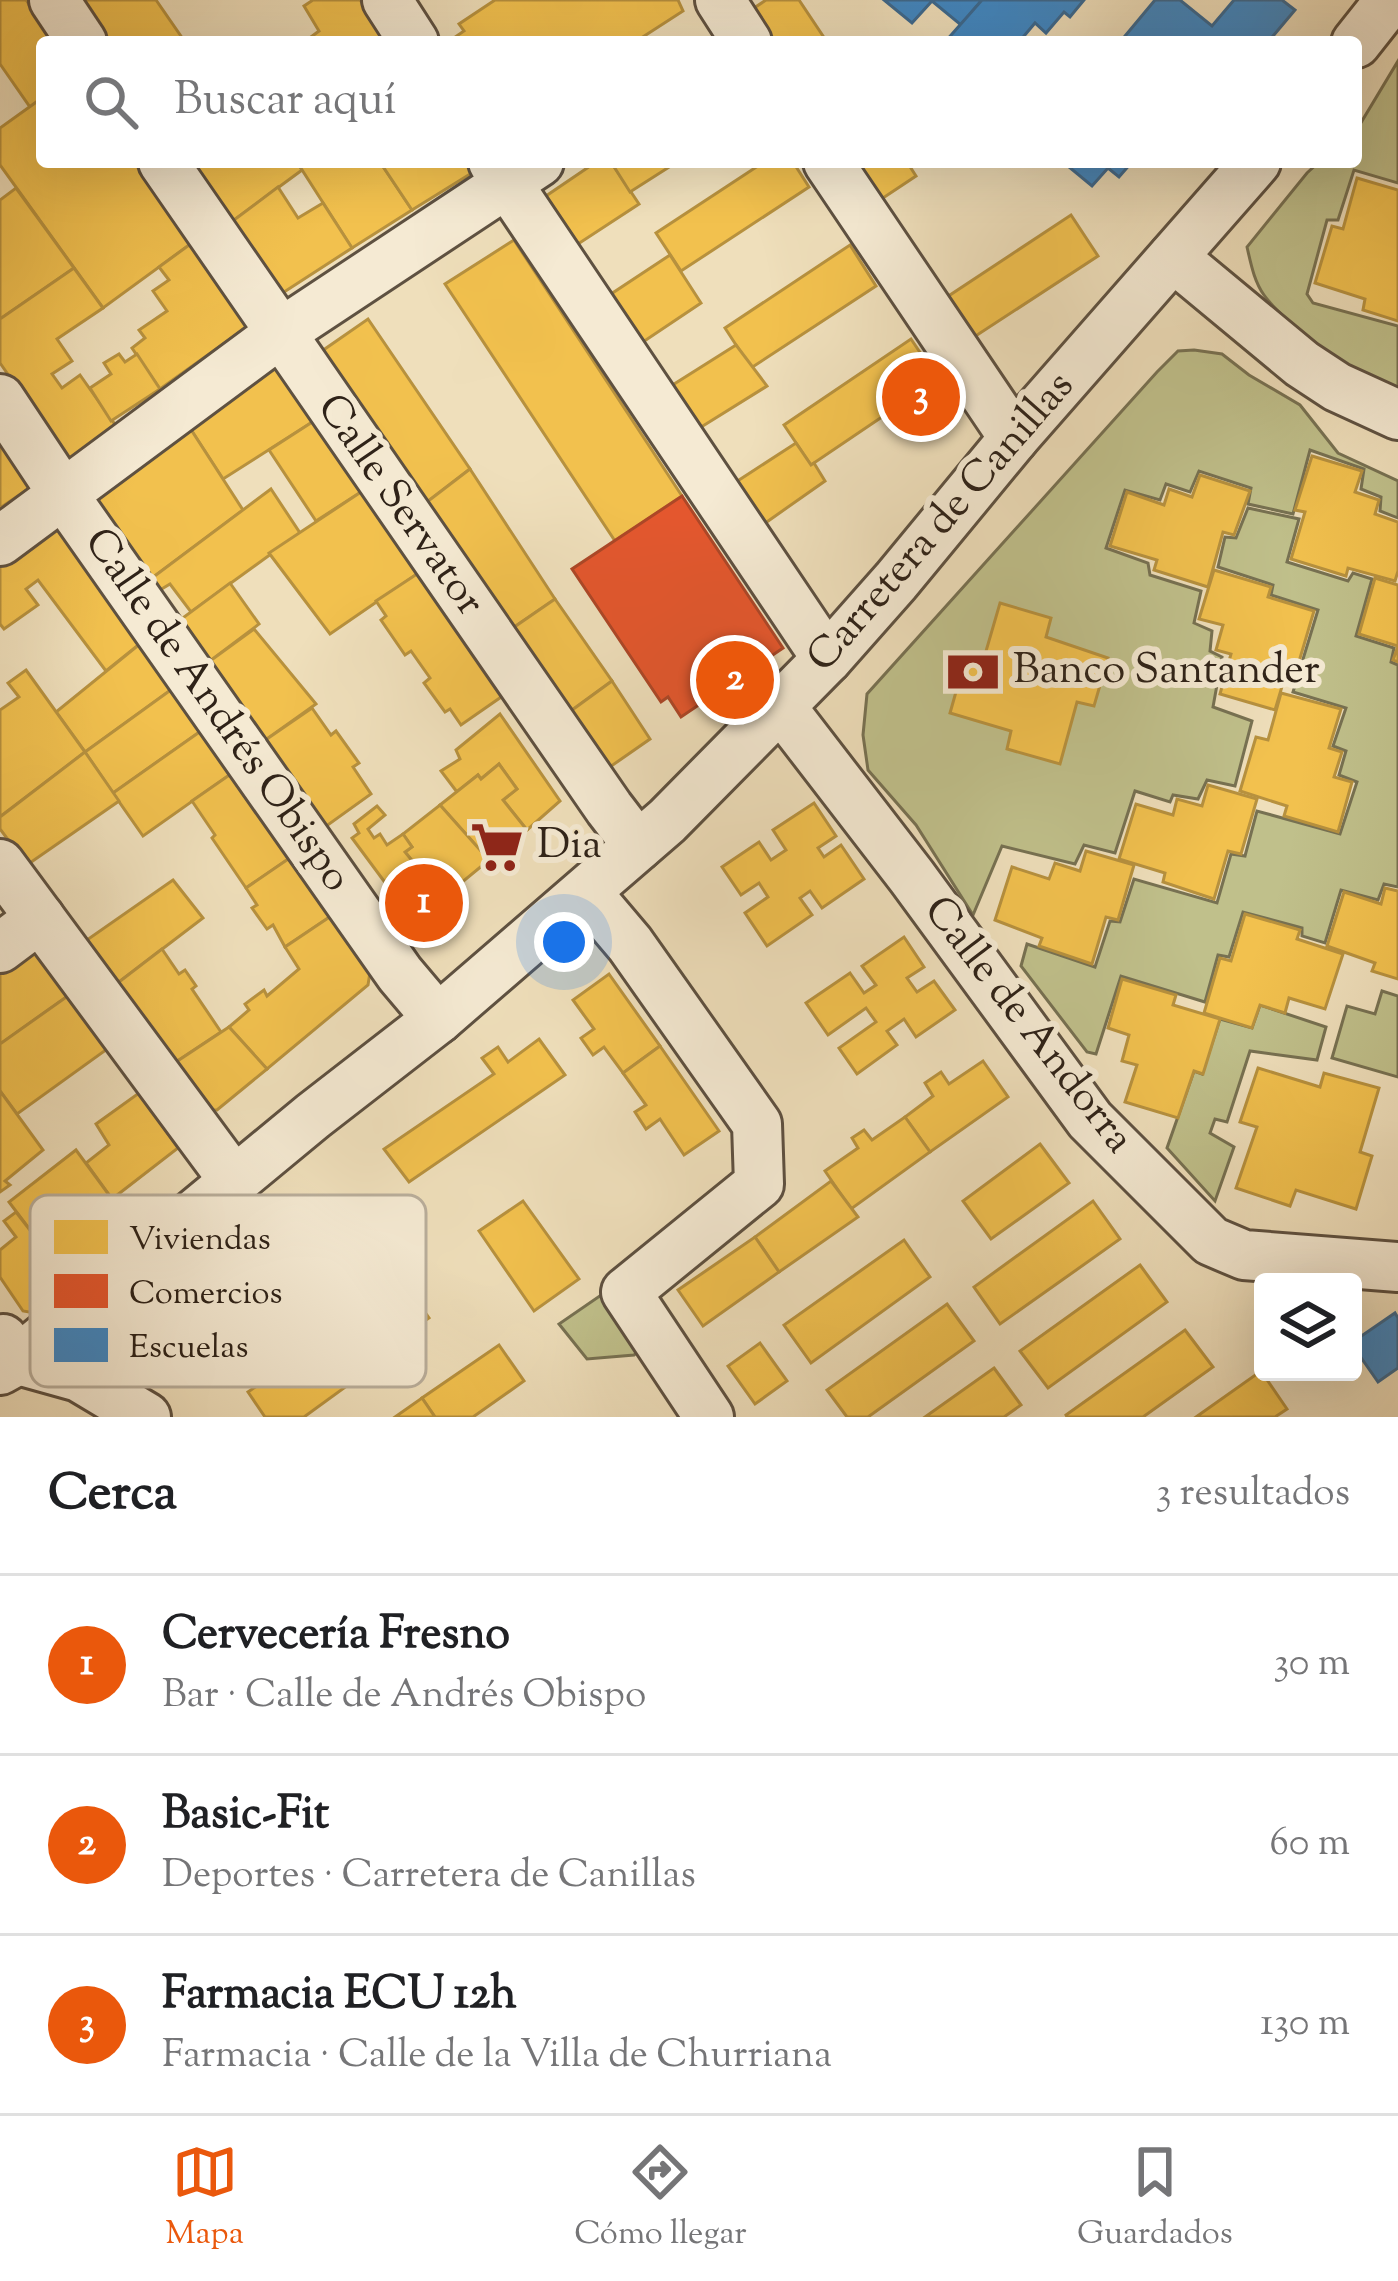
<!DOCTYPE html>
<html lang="es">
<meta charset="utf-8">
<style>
:root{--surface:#fff;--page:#f6f6f6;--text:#202124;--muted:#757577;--line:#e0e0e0;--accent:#ea580c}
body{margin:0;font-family:"Sorts Mill Goudy",serif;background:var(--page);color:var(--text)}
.controls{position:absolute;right:36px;bottom:36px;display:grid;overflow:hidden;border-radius:12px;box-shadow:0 12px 48px #0002}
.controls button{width:108px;height:108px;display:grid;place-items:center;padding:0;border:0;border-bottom:3px solid var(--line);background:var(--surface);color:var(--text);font:60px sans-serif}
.you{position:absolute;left:564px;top:942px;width:42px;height:42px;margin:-30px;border:9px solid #fff;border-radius:50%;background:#1a73e8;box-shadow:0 0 0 18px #1a73e833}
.badge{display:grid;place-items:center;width:78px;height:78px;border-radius:50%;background:var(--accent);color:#fff;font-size:39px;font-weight:700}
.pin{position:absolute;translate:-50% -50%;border:6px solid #fff;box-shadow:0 3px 12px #0006}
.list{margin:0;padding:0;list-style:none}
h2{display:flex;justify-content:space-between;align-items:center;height:156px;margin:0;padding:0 48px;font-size:51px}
h2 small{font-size:39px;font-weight:400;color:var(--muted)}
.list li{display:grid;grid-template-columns:78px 1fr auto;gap:36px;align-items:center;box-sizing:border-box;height:180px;padding:0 48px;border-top:3px solid var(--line)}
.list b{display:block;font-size:45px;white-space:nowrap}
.list p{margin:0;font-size:39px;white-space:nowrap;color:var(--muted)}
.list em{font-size:39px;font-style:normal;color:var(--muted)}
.icon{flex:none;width:66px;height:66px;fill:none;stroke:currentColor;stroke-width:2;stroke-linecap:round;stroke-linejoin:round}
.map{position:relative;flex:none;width:1398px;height:1417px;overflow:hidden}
.search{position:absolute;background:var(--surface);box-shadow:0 12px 48px #0002;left:36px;right:36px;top:36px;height:132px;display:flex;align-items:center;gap:30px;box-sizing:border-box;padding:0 42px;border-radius:12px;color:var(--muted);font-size:45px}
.sheet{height:696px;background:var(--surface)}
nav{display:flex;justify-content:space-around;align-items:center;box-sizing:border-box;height:168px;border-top:3px solid var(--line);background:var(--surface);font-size:33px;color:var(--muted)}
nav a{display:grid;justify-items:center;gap:6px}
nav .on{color:var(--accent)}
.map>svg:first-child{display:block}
.green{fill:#c0c08b;stroke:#777152;stroke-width:3}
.homes{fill:#f2c14e;stroke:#b7913e;stroke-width:3}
.shops{fill:#e4572e;stroke:#ad4727;stroke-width:3}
.schools{fill:#3f88c5;stroke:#3a6991;stroke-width:3}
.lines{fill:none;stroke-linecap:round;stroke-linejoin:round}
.minor-casing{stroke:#5e5141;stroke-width:54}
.minor{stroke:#f5ead3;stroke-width:48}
.labels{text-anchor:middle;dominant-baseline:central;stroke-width:12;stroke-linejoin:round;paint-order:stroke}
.street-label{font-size:42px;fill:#2e2218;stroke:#f5ead3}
.poi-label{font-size:42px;fill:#2e2218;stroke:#f5ead3;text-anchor:start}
.key{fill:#f5ead3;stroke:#b9ae9b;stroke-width:3}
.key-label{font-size:33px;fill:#2e2218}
</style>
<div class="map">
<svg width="1398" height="1417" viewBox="0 0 1398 1417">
<rect width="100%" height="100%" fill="#efdfbb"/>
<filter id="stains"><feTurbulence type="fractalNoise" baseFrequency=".00167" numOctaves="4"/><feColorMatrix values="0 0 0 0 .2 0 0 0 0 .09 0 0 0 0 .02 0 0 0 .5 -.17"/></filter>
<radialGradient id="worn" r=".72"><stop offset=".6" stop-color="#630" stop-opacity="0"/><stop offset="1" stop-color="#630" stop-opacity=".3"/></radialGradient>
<g class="green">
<path d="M1398,61v122l-44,-13 -16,50h-11l-20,74 6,9 85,23v72l-102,-65c-9,-15 -22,-24 -32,-38 -10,-14 -13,-31 -17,-48l60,-74 12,-11h37v-31z"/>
<path d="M1194,350l28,4 27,21 51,30 38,48 60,28v37l-18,-7 1,-14 -20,-8 3,-20 -54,-19 -17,64 -45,-10 3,-16 -52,-17 -9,21 -24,-8 -6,16 -35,-10 -19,58 42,15 2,12 51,16 -7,32 18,8 -2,20 12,6 -9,50 39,14 -17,65 -28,-6 -9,19 -25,-4 -3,7 -35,-11 -20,62 -31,-8 -9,19 -73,-18 -29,69 -57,-90 -48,-55 -5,-35 4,-41 290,-322 21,-21z"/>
<path d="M1248,508l51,11 -12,43 61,19 5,-8 19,6 -16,57 38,12 -3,14 7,3v222l-14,-3 -6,16 -37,-10 -16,53 -23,-7v-8l-59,-16 -14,45 -11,-2 -13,47 -84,-26 -25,78 -9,-2 -66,-86 6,-22 68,23 15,-46 10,1 14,-43 83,24 14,-49 14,2 12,-45 83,23 17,-52 -18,-7 7,-24 -13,-5 13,-38 -53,-16 25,-82 -47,-15 2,-10 -55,-18 7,-30 11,1z"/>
<path d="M1382,991l16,5v81l-66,-19 15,-52 28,8z"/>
<path d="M1260,1005l66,22 -9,33 -67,-9 -23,71 -12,-3 -5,14 24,14 -19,54 -48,-53 27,-77 8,3 18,-55 32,9z"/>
<path d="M607,1291l38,53 -11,11 -47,4 -28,-35z"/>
</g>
<g class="homes">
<path d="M0,0h26l29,42h-13v56l-12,9 -30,-43z"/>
<path d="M79,0h77l29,42h-78z"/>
<path d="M313,0h47l29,42h-75l-3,-5 8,-6 -15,-25z"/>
<path d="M495,0h183l5,11 -48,31h-187l16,-11 -5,-7z"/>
<path d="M766,0h33l28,42h-59l-20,-30z"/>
<path d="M42,98v64h98l56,78 -93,68 -103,-143v-37z"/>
<path d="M189,162h108l5,8 -72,53z"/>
<path d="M297,162h83l32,48 -60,38z"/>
<path d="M380,162h89l6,9 -63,39z"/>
<path d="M596,162h15l28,42 -61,40 -32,-48z"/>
<path d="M611,162h66l-47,30z"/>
<path d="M764,162h29l16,25 -128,84 -25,-38z"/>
<path d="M846,162h61l9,14 -42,28z"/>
<path d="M1357,178l41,12v131l-35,-11 2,-11 -50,-16 17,-57 11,3z"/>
<path d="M278,187l20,31 25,-15 29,45 -71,46 -51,-71z"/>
<path d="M16,188l58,80 -74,51v-119z"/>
<path d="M1071,215l27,41 -127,83 -27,-40z"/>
<path d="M196,240l58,82 -94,67 -28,-41 13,-10 -6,-8 28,-19 -14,-20 16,-11 -10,-13z"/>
<path d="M514,240l168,256 -67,45 -170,-257z"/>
<path d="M850,245l26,41 -125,82 -26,-40z"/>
<path d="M670,255l31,48 -64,43 -32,-48z"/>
<path d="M74,268l29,40 -46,31 15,22 -20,13 10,14 18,-13 36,51 -48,34 -68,-97v-44z"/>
<path d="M368,319l102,150 -47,36 -101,-154z"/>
<path d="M911,339l27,40 -127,86 -27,-40z"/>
<path d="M736,345l31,41 -69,43 -27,-43z"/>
<path d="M119,354l6,8 12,-8 23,35 -49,32 -21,-33 21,-14 -7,-11z"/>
<path d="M279,358l38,61 -94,60 -35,-54z"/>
<path d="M317,419l47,71 -48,31 -47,-71z"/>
<path d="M188,425l55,85 -91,68 -61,-83z"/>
<path d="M0,434l34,51 -34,23z"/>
<path d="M796,443l15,22 3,-2 11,18 -64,45 -28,-42z"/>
<path d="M1312,456l50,15 -7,21 24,8 -4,14 23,8v49l-3,10 -47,-13 -2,8 -55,-17 14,-47 -10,-2z"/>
<path d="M470,469l85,130 -45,31 -87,-125z"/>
<path d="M1200,475l50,16 -16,44 -11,-3 -15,55 -54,-17 3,-10 -47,-14 17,-54 37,13 5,-16 23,8z"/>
<path d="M271,489l29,44 -109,79 -21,-28 -10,6 -8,-12z"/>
<path d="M364,490l56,82 -90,62 -61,-81z"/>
<path d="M58,521l88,118 -40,32 -68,-91 -12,9 12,16 -34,24 -4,-5v-60z"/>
<path d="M1214,570l57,17 -3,10 46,14 -16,54 -9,-2 -14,47 -55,-16 11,-40 -15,-4 7,-25 -24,-6z"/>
<path d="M420,572l84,123 -43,30 -11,-16 -5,3 -21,-29 6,-5 -19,-27 -6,4 -24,-35 5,-4 -10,-15z"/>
<path d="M1375,578l23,7v77l-5,-2 5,-14 -39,-12z"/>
<path d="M230,583l29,41 -49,37 -30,-41z"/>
<path d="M555,599l57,82 -44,32 -58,-83z"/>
<path d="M1000,603l51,15 -5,19 62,21 -14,48 -17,-4 -17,62 -53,-15 4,-18 -61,-18 15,-53 17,5z"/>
<path d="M254,629l62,75 -52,37 -54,-80z"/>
<path d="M146,639l33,45 -94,68 -29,-40z"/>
<path d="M26,670l59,82 -85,65v-107l19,-13 -11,-14z"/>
<path d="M612,681l38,58 -43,30 -39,-56z"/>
<path d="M179,684l29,42 -95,67 -28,-41z"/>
<path d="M1281,693l60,16 -12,39 13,4 -8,25 18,5 -14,50 -54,-16 3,-10 -47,-15 16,-54 12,3z"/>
<path d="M312,708l19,27 5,-4 23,32 -6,4 18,27 -46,33 -61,-86z"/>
<path d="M500,714l60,87 -33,29 -24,-30 14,-11 -18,-25 -18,15 -3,-4 -21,17 -16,-21 19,-12 -4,-9z"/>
<path d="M208,726l30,43 -95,67 -30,-43z"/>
<path d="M85,752l34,49 -92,64 -27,-36v-12z"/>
<path d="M499,764l18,25 -14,11 24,30 -38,30 -49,-55 38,-30 3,4z"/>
<path d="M238,769l59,84 -51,35 -34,-50 3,-3 -23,-34z"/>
<path d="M1208,785l49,14 -16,55 -13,-3 -14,48 -51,-17 2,-9 -46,-14 17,-55 37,11 4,-16 25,7z"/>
<path d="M814,803l22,33 -18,12 6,9 17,-12 23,34 -42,29 -12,-17 -10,7 12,17 -45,31 -22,-33 23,-16 -9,-14 -18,12 -19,-28 37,-25 12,18 15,-10 -13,-20z"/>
<path d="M440,805l49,55 -40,33 -25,-30 -6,5 -13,-16 7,-5 -9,-13z"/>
<path d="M377,806l8,9 -17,14 6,9 6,-4 7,11 16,-11 9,13 -7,5 13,16 6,-5 25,30 -34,30 -63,-85 7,-5 -5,-9z"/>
<path d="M1086,851l48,14 -16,55 -12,-3 -14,47 -53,-18 3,-8 -47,-18 17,-53 37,12 6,-16 25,8z"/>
<path d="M297,853l40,59 -52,35 -12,-22 -6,4 -15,-21 5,-3 -11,-17z"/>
<path d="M173,880l30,38 -88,67 -31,-43z"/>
<path d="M1385,888l13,3v88l-26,-8 3,-8 -48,-17 17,-54 37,12z"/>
<path d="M337,912l34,54 -3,19 -101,84 -38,-42 20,-17 -4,-6 19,-14 3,6 32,-27 -14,-22z"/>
<path d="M1245,914l55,16 -3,9 46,15 -18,55 -36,-11 -4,15 -25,-8 -8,23 -48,-15 16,-55 11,3z"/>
<path d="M904,937l20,30 -17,11 10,14 17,-11 21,29 -39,27 -12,-18 -17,12 10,14 -40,29 -18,-26 37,-26 -10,-14 -38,27 -22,-32 44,-30 14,20 12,-8 -14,-19z"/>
<path d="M37,946l35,47 -72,51v-72z"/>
<path d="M162,949l17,25 6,-4 11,16 -4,3 29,43 -48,32 -58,-79z"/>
<path d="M609,974l51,72 -37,27 -19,-26 -11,8 -12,-17 13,-9 -21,-29z"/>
<path d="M1122,979l54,16 -3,10 47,14 -17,55 -9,-3 -16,47 -53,-16 12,-37 -15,-4 7,-26 -21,-7z"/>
<path d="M72,993l38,54 -93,67 -17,-23v-47z"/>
<path d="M229,1027l38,42 -50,41h-10l-34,-46z"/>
<path d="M539,1039l26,36 -156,107 -25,-33 110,-75 -12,-16 16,-11 10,15z"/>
<path d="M660,1046l59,85 -35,24 -24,-36 -14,10 -11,-17 11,-7 -23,-32z"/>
<path d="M983,1061l25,36 -78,55 -25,-35 28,-21 -8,-13 16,-11 8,12z"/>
<path d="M1258,1068l62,19 4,-14 55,15 -19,64 12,4 -16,53 -60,-19 -6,16 -54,-18 21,-61 -17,-5z"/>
<path d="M0,1091l43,59 -38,31 5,4 -10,7z"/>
<path d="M139,1093l39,55 -66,51 -26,-36 23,-18 -13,-21z"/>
<path d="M905,1117l25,35 -79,57 -26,-38 33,-23 -6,-10 12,-8 8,10z"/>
<path d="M1040,1144l29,39 -78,56 -28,-38z"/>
<path d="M76,1150l36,49 -66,52 -37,-49z"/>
<path d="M831,1181l27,36 -79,55 -24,-35z"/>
<path d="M523,1201l56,78 -45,32 -55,-80z"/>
<path d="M1093,1201l27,38 -120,85 -26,-37z"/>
<path d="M16,1212l57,74 -33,28 -17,-3 -23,-34v-27l16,-13 -12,-16z"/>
<path d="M755,1237l24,35 -76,54 -25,-36z"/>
<path d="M904,1240l26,37 -119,86 -27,-38z"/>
<path d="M1140,1265l27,37 -119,86 -28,-37z"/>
<path d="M404,1283l25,35 -79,56 -25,-35z"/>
<path d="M947,1304l27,37 -106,76h-21l-20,-27z"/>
<path d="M1185,1330l28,37 -70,50h-76l-1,-2z"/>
<path d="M325,1339l30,41 -51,37h-39l-17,-25z"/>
<path d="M760,1343l27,38 -32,23 -27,-38z"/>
<path d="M499,1345l25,36 -51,36h-38l-13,-19z"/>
<path d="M994,1368l27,37 -17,12h-79z"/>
<path d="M1261,1371l26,38 -12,8h-79z"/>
<path d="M422,1398l13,19h-40z"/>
</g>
<path class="shops" d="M682,496l101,152 -102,69 -13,-20 -7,5 -89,-133z"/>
<g class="schools">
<path d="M884,0h98l-21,25 -29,-24 -20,22z"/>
<path d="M982,0h102l-14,17 -6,-5 -18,21 -11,-10 -16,19h-74z"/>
<path d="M1155,0h25l32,26 22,-26h48l13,10 -27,32h-148z"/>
<path d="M1063,162h69l-13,15 -11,-9 -16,18z"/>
<path d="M1395,1313l3,5v50l-20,14 -25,-36v-19l7,10z"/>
</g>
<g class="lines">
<g class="minor-casing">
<g id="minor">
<path d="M54,0l28,42"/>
<path d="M387,0l27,42"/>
<path d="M720,0l27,42"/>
<path d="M1356,43l34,-43"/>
<path d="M163,162l446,646 29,38"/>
<path d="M493,162l334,497"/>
<path d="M828,162l186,276"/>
<path d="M1173,257l129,107 35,23 61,28"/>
<path d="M0,399l63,95 337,480 38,45"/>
<path d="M0,541l279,-207 260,-172"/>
<path d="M781,707l131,170 178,243 121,121 33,14 154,12"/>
<path d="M0,864l235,318"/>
<path d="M586,892l44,52 127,180 2,60 -133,108 83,125"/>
<path d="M0,948l40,-30"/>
<path d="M3,1339l15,21 61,17 67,40"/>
<path d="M0,1370l18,-10 295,-244 125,-97 229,-198 160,-162 69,-78 118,-143 242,-276"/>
</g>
</g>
<use href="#minor" class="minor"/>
</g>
<defs>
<g id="bank-bare" transform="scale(4.14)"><path d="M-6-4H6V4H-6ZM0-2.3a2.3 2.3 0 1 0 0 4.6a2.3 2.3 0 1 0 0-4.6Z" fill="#8f2418" stroke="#f5ead3" stroke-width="2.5" paint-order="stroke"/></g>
<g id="supermarket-bare" transform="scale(4.14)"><path d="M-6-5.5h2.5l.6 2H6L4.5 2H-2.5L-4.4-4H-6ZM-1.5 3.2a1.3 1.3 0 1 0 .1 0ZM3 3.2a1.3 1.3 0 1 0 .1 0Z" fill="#8f2418" stroke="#f5ead3" stroke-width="2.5" paint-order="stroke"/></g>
</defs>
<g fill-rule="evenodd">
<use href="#bank-bare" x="973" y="672"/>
<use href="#supermarket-bare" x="497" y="847"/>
</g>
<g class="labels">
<g class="street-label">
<text transform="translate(399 506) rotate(55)">Calle Servator</text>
<text transform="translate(942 523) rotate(-49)">Carretera de Canillas</text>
<text transform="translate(216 711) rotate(55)">Calle de Andrés Obispo</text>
<text transform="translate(1027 1026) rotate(52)">Calle de Andorra</text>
</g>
<g class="poi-label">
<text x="1013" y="672">Banco Santander</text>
<text x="537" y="847">Dia</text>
</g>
</g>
<rect x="30" y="1195" width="396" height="192" rx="18" class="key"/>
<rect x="54" y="1220" width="54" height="34" fill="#f2c14e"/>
<rect x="54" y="1274" width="54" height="34" fill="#e4572e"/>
<rect x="54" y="1328" width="54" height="34" fill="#3f88c5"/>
<g class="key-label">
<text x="129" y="1249">Viviendas</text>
<text x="129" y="1303">Comercios</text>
<text x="129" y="1357">Escuelas</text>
</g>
<rect width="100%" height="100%" filter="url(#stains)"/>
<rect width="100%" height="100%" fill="url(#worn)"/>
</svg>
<div class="controls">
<button><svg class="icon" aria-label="layers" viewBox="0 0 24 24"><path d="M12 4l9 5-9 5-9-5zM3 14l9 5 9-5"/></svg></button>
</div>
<div class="you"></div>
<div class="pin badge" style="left:424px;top:903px">1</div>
<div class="pin badge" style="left:735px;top:680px">2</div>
<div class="pin badge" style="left:921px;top:397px">3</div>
<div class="search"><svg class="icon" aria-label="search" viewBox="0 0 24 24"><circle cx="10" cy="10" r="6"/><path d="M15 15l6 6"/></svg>Buscar aquí</div>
</div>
<section class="sheet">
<h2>Cerca<small>3 resultados</small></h2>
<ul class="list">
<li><span class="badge">1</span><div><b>Cervecería Fresno</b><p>Bar · Calle de Andrés Obispo</p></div><em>30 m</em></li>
<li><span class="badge">2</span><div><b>Basic-Fit</b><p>Deportes · Carretera de Canillas</p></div><em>60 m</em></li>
<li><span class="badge">3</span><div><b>Farmacia ECU 12h</b><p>Farmacia · Calle de la Villa de Churriana</p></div><em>130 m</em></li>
</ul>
</section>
<nav>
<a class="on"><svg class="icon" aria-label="map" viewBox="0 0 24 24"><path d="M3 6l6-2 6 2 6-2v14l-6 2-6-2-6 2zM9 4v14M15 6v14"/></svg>Mapa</a>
<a><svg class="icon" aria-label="directions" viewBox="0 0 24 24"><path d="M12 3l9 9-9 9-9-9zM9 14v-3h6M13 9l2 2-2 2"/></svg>Cómo llegar</a>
<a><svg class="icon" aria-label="saved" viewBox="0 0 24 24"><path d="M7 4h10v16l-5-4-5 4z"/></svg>Guardados</a>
</nav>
